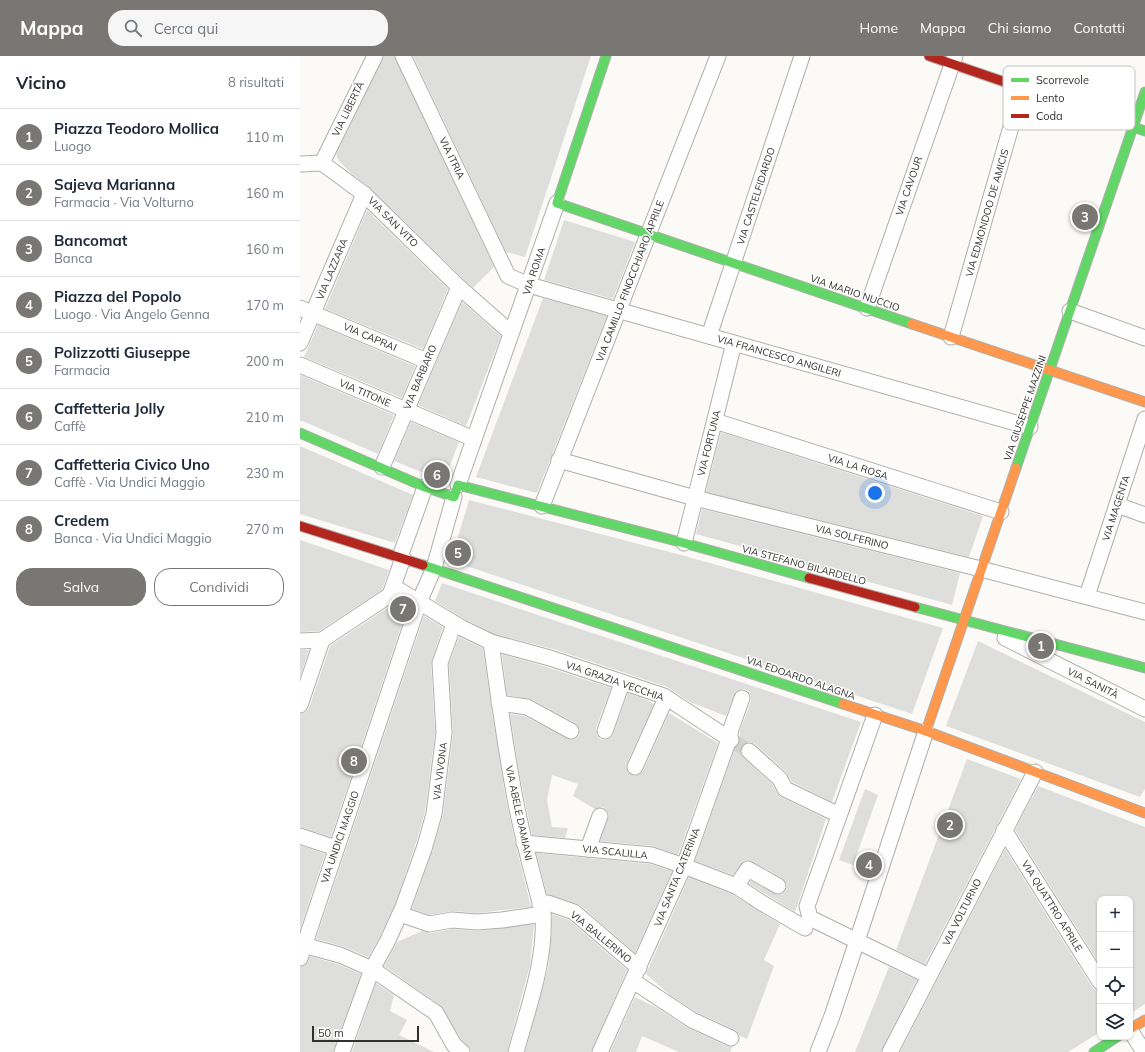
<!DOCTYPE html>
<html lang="it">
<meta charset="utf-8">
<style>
:root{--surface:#fff;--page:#f6f6f7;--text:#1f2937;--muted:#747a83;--line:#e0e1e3;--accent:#787774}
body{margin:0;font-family:Mulish,sans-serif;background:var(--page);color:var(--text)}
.controls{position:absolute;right:12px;bottom:12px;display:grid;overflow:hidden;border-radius:8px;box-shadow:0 1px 3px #0004}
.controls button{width:36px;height:36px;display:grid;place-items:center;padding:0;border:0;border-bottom:1px solid var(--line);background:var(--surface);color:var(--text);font:20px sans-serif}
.scale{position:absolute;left:12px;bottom:10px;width:107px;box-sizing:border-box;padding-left:4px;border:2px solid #32302e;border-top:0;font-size:11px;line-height:14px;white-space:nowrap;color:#32302e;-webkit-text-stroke:3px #fff;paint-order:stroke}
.you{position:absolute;left:575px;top:437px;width:14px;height:14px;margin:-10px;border:3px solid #fff;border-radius:50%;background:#1a73e8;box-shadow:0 0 0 6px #1a73e833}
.badge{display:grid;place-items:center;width:26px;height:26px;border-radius:50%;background:var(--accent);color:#fff;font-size:13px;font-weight:700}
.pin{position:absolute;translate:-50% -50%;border:2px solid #fff;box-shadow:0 1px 4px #0006}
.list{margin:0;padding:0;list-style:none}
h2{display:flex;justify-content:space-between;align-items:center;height:52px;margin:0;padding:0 16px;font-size:17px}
h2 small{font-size:13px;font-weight:400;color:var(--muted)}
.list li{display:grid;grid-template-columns:26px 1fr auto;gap:12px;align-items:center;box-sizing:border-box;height:56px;padding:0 16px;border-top:1px solid var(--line)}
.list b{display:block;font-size:15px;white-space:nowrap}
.list p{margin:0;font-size:13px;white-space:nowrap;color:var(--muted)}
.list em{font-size:13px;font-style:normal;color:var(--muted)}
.actions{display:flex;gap:8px;padding:12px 16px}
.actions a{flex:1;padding:9px 0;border:1px solid var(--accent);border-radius:16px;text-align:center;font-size:14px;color:var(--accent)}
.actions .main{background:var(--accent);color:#fff}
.icon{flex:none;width:22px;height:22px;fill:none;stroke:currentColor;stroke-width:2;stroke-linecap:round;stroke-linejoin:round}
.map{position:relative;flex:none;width:845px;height:996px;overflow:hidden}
header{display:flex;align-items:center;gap:24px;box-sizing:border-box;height:56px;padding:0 20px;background:var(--accent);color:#fff}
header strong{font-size:19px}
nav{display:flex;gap:22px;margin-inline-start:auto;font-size:14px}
.search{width:280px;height:36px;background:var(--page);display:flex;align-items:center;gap:10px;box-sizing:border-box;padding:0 14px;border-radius:16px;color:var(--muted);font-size:15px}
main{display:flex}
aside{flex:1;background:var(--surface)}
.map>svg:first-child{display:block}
.building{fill:#dededc}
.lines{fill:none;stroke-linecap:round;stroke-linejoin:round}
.street-tunnel{stroke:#d3d2cf;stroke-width:15;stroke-dasharray:15 8;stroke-linecap:butt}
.street-casing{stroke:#afaeac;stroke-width:17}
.fast-casing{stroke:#afaeac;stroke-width:11}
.slow-casing{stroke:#afaeac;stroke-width:11}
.jam-casing{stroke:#afaeac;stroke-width:11}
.street{stroke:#fefefe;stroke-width:15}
.fast{stroke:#63d668;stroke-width:9}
.slow{stroke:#ff974d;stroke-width:9}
.jam{stroke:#b3261e;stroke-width:9}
.labels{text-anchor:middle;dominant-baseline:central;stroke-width:3;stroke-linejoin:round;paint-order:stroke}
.street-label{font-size:10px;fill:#32302e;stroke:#fff}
.key{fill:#fff;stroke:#c2c1c0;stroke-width:1}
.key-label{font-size:11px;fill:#32302e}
</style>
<header>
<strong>Mappa</strong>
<div class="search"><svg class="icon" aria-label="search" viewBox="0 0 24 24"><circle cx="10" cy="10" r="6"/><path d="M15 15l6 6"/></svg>Cerca qui</div>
<nav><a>Home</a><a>Mappa</a><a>Chi siamo</a><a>Contatti</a></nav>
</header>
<main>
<aside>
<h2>Vicino<small>8 risultati</small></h2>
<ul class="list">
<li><span class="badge">1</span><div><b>Piazza Teodoro Mollica</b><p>Luogo</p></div><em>110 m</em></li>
<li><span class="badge">2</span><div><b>Sajeva Marianna</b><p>Farmacia · Via Volturno</p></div><em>160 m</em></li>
<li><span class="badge">3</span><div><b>Bancomat</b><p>Banca</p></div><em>160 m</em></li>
<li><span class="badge">4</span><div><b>Piazza del Popolo</b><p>Luogo · Via Angelo Genna</p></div><em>170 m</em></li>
<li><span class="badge">5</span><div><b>Polizzotti Giuseppe</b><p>Farmacia</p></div><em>200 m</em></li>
<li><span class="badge">6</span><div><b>Caffetteria Jolly</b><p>Caffè</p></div><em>210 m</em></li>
<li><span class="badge">7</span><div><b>Caffetteria Civico Uno</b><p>Caffè · Via Undici Maggio</p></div><em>230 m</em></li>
<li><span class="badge">8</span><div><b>Credem</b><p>Banca · Via Undici Maggio</p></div><em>270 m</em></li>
</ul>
<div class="actions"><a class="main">Salva</a><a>Condividi</a></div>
</aside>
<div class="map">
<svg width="845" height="996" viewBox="0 0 845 996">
<rect width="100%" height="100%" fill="#fbfaf7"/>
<g class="building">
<path d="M84,0h10l100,211 -21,21 -103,-100 -18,-14 -14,-14 -2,-6z"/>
<path d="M113,0h178l-66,201 -19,-5z"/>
<path d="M67,154l81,79 -25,60 -98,-40z"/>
<path d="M264,164l71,22 -22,57 -69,-19z"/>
<path d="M243,242l64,18 -70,177 -61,-16z"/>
<path d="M162,246l39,34 -35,90 -48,-21z"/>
<path d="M18,269l97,41 -13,32 -98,-41z"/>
<path d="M0,319l94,40 -16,39 -73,-32 -5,-1z"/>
<path d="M111,366l48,20 -15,39 -50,-20z"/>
<path d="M421,376l262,84 -14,41 -263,-65z"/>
<path d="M0,390l113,49 -18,48 -95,-29z"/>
<path d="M169,444l212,55 262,73 -31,86 -461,-153z"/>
<path d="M402,453l258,64 -8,32 -256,-71z"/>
<path d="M0,484l89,30 -7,20 -63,41 -19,1z"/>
<path d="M142,527l419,139 -29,80 -40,-20 -6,-10 -31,-28 -5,-2 -4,1 -3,2 -3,4v4l3,4 30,28 4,8 4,4 45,22 -31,93 -46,-28 2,-3 27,14 5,-1 3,-4 1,-4 -1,-4 -4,-4 -30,-17 -4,-1 -4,1 -11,14 -38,-14 40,-113 5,-7v-10l11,-30v-5l-2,-4 -4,-3h-4l-5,2 -10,25 -36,-14 -23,-15 -114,-38 -59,-15 -28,-14 -31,-19z"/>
<path d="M97,544l11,6 -77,231 -31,-10v-113l6,-2 3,-4 21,-62 65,-43z"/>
<path d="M124,560l19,11 -12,36 4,70 -10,79 -10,34 -20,58 -16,34 -11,19 -26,-11 -26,-7z"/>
<path d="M159,581l24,11 8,58 15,94 10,46 15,61 -54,6 -24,-2 -23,4 -18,-6 20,-57 11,-37 10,-81 -4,-70z"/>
<path d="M678,585l167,81v67l-5,8 -194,-71z"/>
<path d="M0,594h9l-9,27z"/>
<path d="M202,598l45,13 64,21 -15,40v5l2,4 4,3h5l4,-2 2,-4 15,-41 19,7 7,4 -27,59 -1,5 2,4 4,3 4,1 4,-2 3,-3 26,-58 49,30 -40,112 -25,-9 -53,-5 8,-22 1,-4 -2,-4 -4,-4 -8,2 -22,-13 5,-12 -26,-9 -5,25 5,27 16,1 -3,10 -33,-3 -12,-58 -10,-63 14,2 47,24 4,-1 4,-3 1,-6 -2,-4 -3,-3 -44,-24 -24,-4z"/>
<path d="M667,703l54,20 -96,185 -29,-14z"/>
<path d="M738,730l107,41v177l-15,10v-115h-30v66l-85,-135z"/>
<path d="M565,733l13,6 -25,70 -14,-5z"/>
<path d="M0,789l25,9 -25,76z"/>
<path d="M705,793l87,138 3,3 5,1v41l-32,20h-168z"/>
<path d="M236,797l114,11 22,7 -37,82 -55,-48 -33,-11z"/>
<path d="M389,821l43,17 48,30 -16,36 10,6 -27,73 -7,-3 -2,-3 -3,-3 -39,-18 -26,-17 -24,-21z"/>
<path d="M252,858l17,6 58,50 -36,82h-66l23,-84 4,-36z"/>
<path d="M234,868l-4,41 -23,87h-36l-1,-3 -9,-10 -20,-33 -57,-40 13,-24 25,-11 9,2 21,-4 26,2z"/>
<path d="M10,900l27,8 24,10 -28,78h-33v-85l6,-3z"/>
<path d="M589,911l28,13 -36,72h-26z"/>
<path d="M76,927l18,12 -4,16 17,9 -8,15 35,17h-82z"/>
<path d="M335,941l22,11 31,20 39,18 5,1 -2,5h-51l-37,-16 -6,16h-26z"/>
</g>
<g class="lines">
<path class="street-tunnel" d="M431,684l18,11"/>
<g class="street-casing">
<g id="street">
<path d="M103,0l105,220 21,9 501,142"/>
<path d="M22,107l42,31 95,93 52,46"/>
<path d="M22,107l53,-107"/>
<path d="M0,108l22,-1"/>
<path d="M0,252l127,53"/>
<path d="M567,252l88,-252"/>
<path d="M770,255l75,27"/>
<path d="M409,280l93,-280"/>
<path d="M651,281l71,-249"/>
<path d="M0,287l64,-149"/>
<path d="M0,309l174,74"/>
<path d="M415,365l286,91"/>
<path d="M259,404l136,38 286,71 164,43"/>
<path d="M82,411l77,-180"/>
<path d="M158,429l99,-282"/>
<path d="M154,441l-20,71 -15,34 43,26 29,14c7,52 14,104 24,156 7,39 18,77 28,116 3,46 -15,94 -27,138"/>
<path d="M817,449l28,10"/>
<path d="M242,450l176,-450"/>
<path d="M384,487l50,-200"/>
<path d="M100,501l25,-70"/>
<path d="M787,540l58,-177"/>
<path d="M705,582l140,71"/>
<path d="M0,585l22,-1 68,-45 13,-37"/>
<path d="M191,586l59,16 114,38 67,44"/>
<path d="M199,647l28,4 44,24"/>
<path d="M0,649l22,-65"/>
<path d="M305,675l17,-48"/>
<path d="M626,675l-69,210 72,35"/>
<path d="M449,695l31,28 5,10 54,26"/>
<path d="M335,711l31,-69"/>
<path d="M704,774l96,152"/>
<path d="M0,780l36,12"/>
<path d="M224,787l128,12 32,11 52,20 26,17 43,25"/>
<path d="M288,793l12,-33"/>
<path d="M436,830l12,-17 30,17"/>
<path d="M240,849l8,-2 26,9 65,56"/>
<path d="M100,858l29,10 23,-4 25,2 25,-2 41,-6"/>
<path d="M3,889l37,10 32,14 64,44 18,32 8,7"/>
<path d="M0,902l119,-356 -25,-15"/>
<path d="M333,925l59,39 39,18"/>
<path d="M830,974l14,22"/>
<path d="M42,996l30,-83 15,-27 16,-35 21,-58 10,-35 10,-81 -4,-70 14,-39"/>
<path d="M300,996l84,-186 45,-127 2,-10 11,-31"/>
<path d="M518,996l14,-36 25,-75 -47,-23 -3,-12 68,-191"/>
<path d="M590,996l145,-280"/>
</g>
</g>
<g class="fast-casing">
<g id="fast">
<path d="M306,0l-49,147 355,121"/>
<path d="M728,34l117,41"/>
<path d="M0,377l125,54 29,10 4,-12 226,58 125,35"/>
<path d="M716,412l129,-376"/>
<path d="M123,509l420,139"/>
<path d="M615,551l230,61"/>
<path d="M794,996l23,-15"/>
</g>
</g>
<g class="slow-casing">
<g id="slow">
<path d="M612,268l233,78"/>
<path d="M543,648l83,27 219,82"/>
<path d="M626,675l90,-263"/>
<path d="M830,973l15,-9"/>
</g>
</g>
<g class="jam-casing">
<g id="jam">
<path d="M629,0l99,34"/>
<path d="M0,470l123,39"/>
<path d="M509,522l106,29"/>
</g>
</g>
<use href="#street" class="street"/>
<use href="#fast" class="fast"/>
<use href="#slow" class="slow"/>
<use href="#jam" class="jam"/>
</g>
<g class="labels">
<g class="street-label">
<text transform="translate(48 53) rotate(-64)">VIA LIBERTÀ</text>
<text transform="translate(152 102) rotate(64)">VIA ITRIA</text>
<text transform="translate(609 130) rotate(-71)">VIA CAVOUR</text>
<text transform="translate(456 140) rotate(-72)">VIA CASTELFIDARDO</text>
<text transform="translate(687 157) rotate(-74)">VIA EDMONDOO DE AMICIS</text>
<text transform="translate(93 166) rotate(45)">VIA SAN VITO</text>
<text transform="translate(32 213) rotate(-67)">VIA LAZZARA</text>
<text transform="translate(234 215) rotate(-71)">VIA ROMA</text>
<text transform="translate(330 225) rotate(-69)">VIA CAMILLO FINOCCHIARO APRILE</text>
<text transform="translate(555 237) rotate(19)">VIA MARIO NUCCIO</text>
<text transform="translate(70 281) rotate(23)">VIA CAPRAI</text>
<text transform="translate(479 300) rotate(16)">VIA FRANCESCO ANGILERI</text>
<text transform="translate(120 321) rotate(-67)">VIA BARBARO</text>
<text transform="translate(65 337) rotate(23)">VIA TITONE</text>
<text transform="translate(725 352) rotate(-71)">VIA GIUSEPPE MAZZINI</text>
<text transform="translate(409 387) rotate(-76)">VIA FORTUNA</text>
<text transform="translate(558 411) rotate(18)">VIA LA ROSA</text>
<text transform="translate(816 452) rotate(-72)">VIA MAGENTA</text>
<text transform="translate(552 481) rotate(14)">VIA SOLFERINO</text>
<text transform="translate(504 509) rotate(15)">VIA STEFANO BILARDELLO</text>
<text transform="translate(501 622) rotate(19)">VIA EDOARDO ALAGNA</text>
<text transform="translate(315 625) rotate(19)">VIA GRAZIA VECCHIA</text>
<text transform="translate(793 627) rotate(27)">VIA SANITÀ</text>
<text transform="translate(140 715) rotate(-83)">VIA VIVONA</text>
<text transform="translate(219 757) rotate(78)">VIA ABELE DAMIANI</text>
<text transform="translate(40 781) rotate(-71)">VIA UNDICI MAGGIO</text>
<text transform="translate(315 796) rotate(6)">VIA SCALILLA</text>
<text transform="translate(377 821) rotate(-68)">VIA SANTA CATERINA</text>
<text transform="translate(752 850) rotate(58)">VIA QUATTRO APRILE</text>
<text transform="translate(662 856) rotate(-63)">VIA VOLTURNO</text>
<text transform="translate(301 881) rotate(39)">VIA BALLERINO</text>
</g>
</g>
<rect x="703" y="10" width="132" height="64" rx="6" class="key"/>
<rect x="711" y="22" width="18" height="4" fill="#63d668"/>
<rect x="711" y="40" width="18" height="4" fill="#ff974d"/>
<rect x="711" y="58" width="18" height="4" fill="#b3261e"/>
<g class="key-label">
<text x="736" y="28">Scorrevole</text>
<text x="736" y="46">Lento</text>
<text x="736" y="64">Coda</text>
</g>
</svg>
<div class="controls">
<button>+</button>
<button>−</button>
<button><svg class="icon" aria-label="locate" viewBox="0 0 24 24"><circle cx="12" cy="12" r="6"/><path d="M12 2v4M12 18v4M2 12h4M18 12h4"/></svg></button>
<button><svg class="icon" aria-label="layers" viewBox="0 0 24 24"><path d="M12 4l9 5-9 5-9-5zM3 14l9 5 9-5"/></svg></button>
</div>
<div class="scale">50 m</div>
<div class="you"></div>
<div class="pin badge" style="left:741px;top:590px">1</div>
<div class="pin badge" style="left:650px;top:769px">2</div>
<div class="pin badge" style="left:785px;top:161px">3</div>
<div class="pin badge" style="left:569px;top:809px">4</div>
<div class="pin badge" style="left:158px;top:497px">5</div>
<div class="pin badge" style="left:137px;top:419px">6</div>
<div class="pin badge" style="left:103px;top:553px">7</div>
<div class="pin badge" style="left:54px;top:705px">8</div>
</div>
</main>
